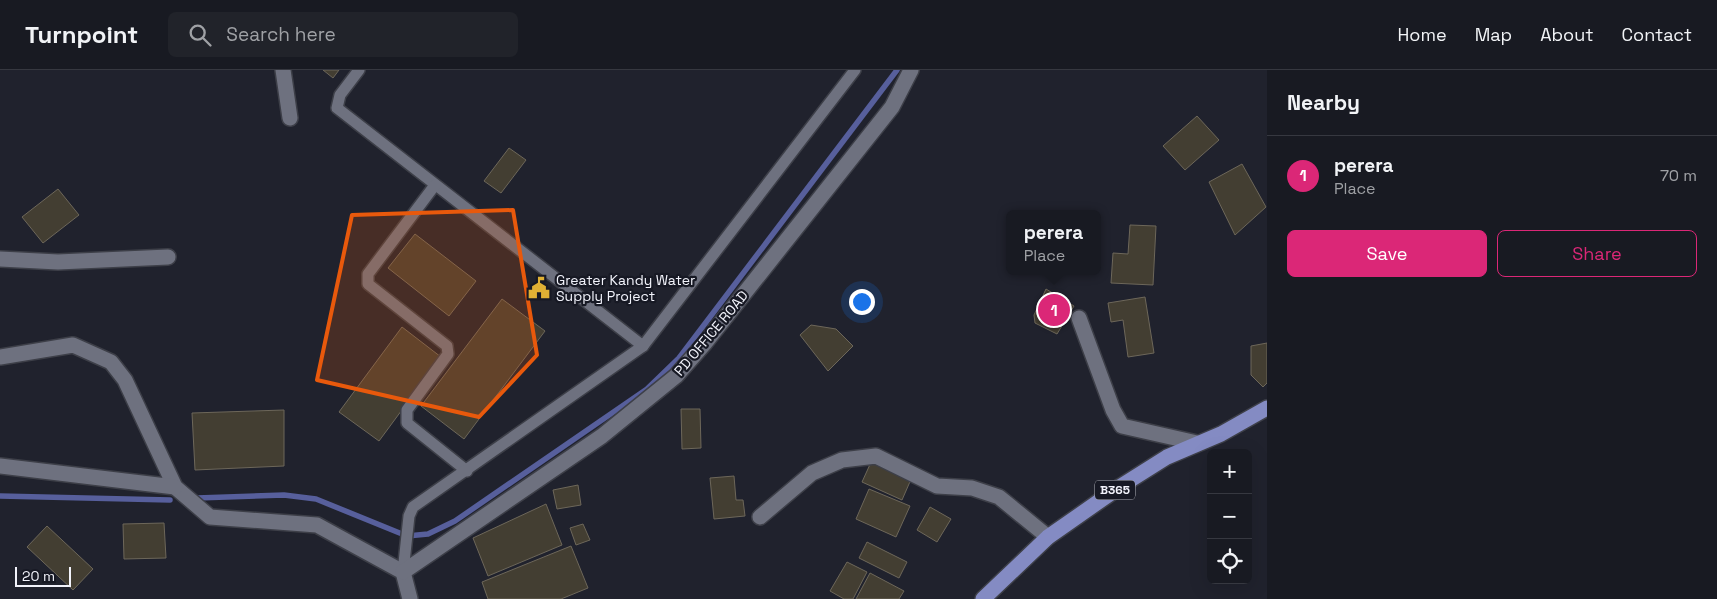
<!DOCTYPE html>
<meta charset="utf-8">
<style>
:root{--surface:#181a22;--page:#21232a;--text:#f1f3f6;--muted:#9fa1a5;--line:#363840;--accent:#db2777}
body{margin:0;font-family:"Space Grotesk",sans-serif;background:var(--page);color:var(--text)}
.controls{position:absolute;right:15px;bottom:15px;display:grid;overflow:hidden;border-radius:8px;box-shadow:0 5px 20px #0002}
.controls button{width:45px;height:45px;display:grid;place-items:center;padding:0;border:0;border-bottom:1px solid var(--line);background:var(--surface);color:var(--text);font:25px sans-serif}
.scale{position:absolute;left:15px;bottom:12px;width:56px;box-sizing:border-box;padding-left:5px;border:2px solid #f2f3fb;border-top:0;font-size:14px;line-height:18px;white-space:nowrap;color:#f2f3fb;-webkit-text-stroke:4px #171924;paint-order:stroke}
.you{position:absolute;left:861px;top:231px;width:18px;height:18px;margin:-12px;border:4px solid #fff;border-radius:50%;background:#1a73e8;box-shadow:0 0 0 8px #1a73e833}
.badge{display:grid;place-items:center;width:32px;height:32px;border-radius:50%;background:var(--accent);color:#fff;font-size:16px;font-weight:700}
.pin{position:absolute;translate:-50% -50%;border:2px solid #fff;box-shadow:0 1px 5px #0006}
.popup{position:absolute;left:1006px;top:140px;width:95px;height:65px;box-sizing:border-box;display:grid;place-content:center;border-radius:8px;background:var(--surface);filter:drop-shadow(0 1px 4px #0005);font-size:16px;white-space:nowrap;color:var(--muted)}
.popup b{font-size:19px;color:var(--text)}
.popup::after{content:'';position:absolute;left:50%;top:100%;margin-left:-10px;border:10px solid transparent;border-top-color:var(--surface)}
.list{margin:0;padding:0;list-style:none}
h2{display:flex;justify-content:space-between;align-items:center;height:65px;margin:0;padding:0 20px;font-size:21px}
h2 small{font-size:16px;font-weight:400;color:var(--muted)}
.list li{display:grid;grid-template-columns:32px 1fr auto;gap:15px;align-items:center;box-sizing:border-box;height:80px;padding:0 20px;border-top:1px solid var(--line)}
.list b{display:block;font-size:19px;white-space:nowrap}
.list p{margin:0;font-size:16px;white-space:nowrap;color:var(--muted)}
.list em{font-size:16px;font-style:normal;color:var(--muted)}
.actions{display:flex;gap:10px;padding:15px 20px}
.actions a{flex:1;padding:11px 0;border:1px solid var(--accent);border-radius:8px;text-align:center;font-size:18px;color:var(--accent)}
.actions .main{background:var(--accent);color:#fff}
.icon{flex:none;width:28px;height:28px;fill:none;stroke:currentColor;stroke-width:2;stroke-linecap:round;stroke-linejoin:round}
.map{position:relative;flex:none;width:1267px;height:529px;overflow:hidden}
header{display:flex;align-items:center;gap:30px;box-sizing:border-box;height:70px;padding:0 25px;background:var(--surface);border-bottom:1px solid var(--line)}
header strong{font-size:24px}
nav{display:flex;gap:28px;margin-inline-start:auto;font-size:18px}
.search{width:350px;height:45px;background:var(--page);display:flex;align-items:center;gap:12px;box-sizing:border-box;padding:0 18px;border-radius:8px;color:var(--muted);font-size:19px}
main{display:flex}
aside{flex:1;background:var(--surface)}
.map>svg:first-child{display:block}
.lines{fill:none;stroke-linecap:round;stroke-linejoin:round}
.stream{stroke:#575f9c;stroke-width:5.5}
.building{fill:#433e32;stroke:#6d675a}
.lane-casing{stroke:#3d3f48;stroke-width:14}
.street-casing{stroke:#3d3f48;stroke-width:18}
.primary-casing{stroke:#3d3f48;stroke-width:18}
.lane{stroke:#6e717f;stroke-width:11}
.street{stroke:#6e717f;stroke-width:15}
.primary{stroke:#848bc3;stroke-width:15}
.marked{fill:#e8590c;fill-opacity:0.2;stroke:#e8590c;stroke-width:4;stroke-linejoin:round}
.labels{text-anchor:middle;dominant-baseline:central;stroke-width:4.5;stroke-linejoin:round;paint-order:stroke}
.shield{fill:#171924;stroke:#b0b2ba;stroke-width:1}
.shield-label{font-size:12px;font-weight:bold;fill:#f2f3fb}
.poi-label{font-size:14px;fill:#f2f3fb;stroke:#171924;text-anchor:start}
.street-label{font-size:14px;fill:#f2f3fb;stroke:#171924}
</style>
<header>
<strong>Turnpoint</strong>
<div class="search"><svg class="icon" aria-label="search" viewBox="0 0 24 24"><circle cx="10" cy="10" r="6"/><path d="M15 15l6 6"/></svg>Search here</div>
<nav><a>Home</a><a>Map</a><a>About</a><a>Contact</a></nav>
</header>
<main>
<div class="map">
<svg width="1267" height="529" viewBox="0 0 1267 529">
<rect width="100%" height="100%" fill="#20222d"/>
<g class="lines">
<g class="stream">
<path d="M0,426l170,4"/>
<path d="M197,428l87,-3 32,4 91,37 21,-2 27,-13 192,-132 32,-31 218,-288"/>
</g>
</g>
<g class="building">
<path d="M323,0h16l-6,8z"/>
<path d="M1197,46l22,24 -34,30 -22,-24z"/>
<path d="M509,78l17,12 -25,33 -17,-12z"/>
<path d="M1242,94l24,43 -31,28 -26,-53z"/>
<path d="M58,119l21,26 -36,28 -21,-26z"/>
<path d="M1130,155l26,1 -3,59 -42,-2 2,-30 15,1z"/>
<path d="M415,164l61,47 -27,35 -61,-48z"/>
<path d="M1046,219l28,17 -17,28 -22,-11 -1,-8z"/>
<path d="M1145,227l9,56 -26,4 -5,-37 -12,2 -3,-19z"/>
<path d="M502,229l43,32 -81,108 -43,-33z"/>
<path d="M811,255l25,4 17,17 -25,25 -28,-36z"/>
<path d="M402,257l39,30 -62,84 -40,-29z"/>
<path d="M1267,273v40l-4,4 -12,-12v-29z"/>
<path d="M681,339h19l1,39 -19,1z"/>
<path d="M284,340v56l-89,4 -3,-57z"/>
<path d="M872,390l40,17 -10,23 -40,-18z"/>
<path d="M734,406l2,24h7l2,16 -31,3 -4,-41z"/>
<path d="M578,415l3,20 -24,4 -4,-19z"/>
<path d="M869,419l41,17 -14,31 -40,-18z"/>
<path d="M546,434l16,41 -74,31 -15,-38z"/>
<path d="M930,437l21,12 -14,23 -20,-12z"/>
<path d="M164,453l2,35 -42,1 -1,-35z"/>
<path d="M583,454l7,16 -14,5 -6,-17z"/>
<path d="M47,456l46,43 -20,21 -46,-43z"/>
<path d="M867,472l40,20 -8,16 -40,-20z"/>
<path d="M571,476l17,42 -27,11h-73l-6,-17z"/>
<path d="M847,492l20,10 -14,27h-9l-14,-8z"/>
<path d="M870,503l34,18 -5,8h-43z"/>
</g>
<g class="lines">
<g class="lane-casing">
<g id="lane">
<path d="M359,0l-19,25 -3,13 306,238"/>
<path d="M435,115l-67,89v10l79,62 1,8 -41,56v13l60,48"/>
<path d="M403,502l6,-56 4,-9 230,-161 212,-276"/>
</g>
</g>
<g class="street-casing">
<g id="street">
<path d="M283,0l7,48"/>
<path d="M0,189l58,3 110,-5"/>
<path d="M1079,248l34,92 9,16 75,17"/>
<path d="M0,287l73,-12 38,17 14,18 50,107 35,30 107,8 86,47 7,27"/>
<path d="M0,396l175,21"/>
<path d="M760,447l52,-44 30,-13 34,-4 61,30 35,2 27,9 49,40"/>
<path d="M403,502l199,-136 74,-60 29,-33 187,-236 19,-37"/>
</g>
</g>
<g class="primary-casing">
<path id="primary" d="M983,529l65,-62 73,-51 46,-29 54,-23 46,-26"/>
</g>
<use href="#lane" class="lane"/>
<use href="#street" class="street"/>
<use href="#primary" class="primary"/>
</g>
<path class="marked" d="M513,140l24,145 -58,62 -162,-37 35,-165z"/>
<defs>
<g id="civic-bare" transform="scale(1.725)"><path d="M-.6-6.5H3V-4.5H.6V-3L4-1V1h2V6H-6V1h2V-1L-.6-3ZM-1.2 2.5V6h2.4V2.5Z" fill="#e0b034" stroke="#171924" stroke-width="2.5" paint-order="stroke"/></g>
</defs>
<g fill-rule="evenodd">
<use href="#civic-bare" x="539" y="218"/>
</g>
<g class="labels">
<rect class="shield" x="1095" y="410.5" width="40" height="19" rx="4"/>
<g class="shield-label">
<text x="1115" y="420">B365</text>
</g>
<g class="poi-label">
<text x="556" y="210">Greater Kandy Water<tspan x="556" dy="16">Supply Project</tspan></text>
</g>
<g class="street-label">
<text transform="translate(711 263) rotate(-50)">PD OFFICE ROAD</text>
</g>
</g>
</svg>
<div class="controls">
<button>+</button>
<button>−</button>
<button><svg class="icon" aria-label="locate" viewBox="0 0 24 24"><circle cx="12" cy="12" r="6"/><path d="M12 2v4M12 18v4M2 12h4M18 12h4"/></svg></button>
</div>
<div class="scale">20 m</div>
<div class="you"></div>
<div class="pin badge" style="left:1054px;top:240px">1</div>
<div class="popup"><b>perera</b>Place</div>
</div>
<aside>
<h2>Nearby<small></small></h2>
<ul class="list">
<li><span class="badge">1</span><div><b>perera</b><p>Place</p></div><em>70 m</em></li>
</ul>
<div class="actions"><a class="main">Save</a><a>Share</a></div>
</aside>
</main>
